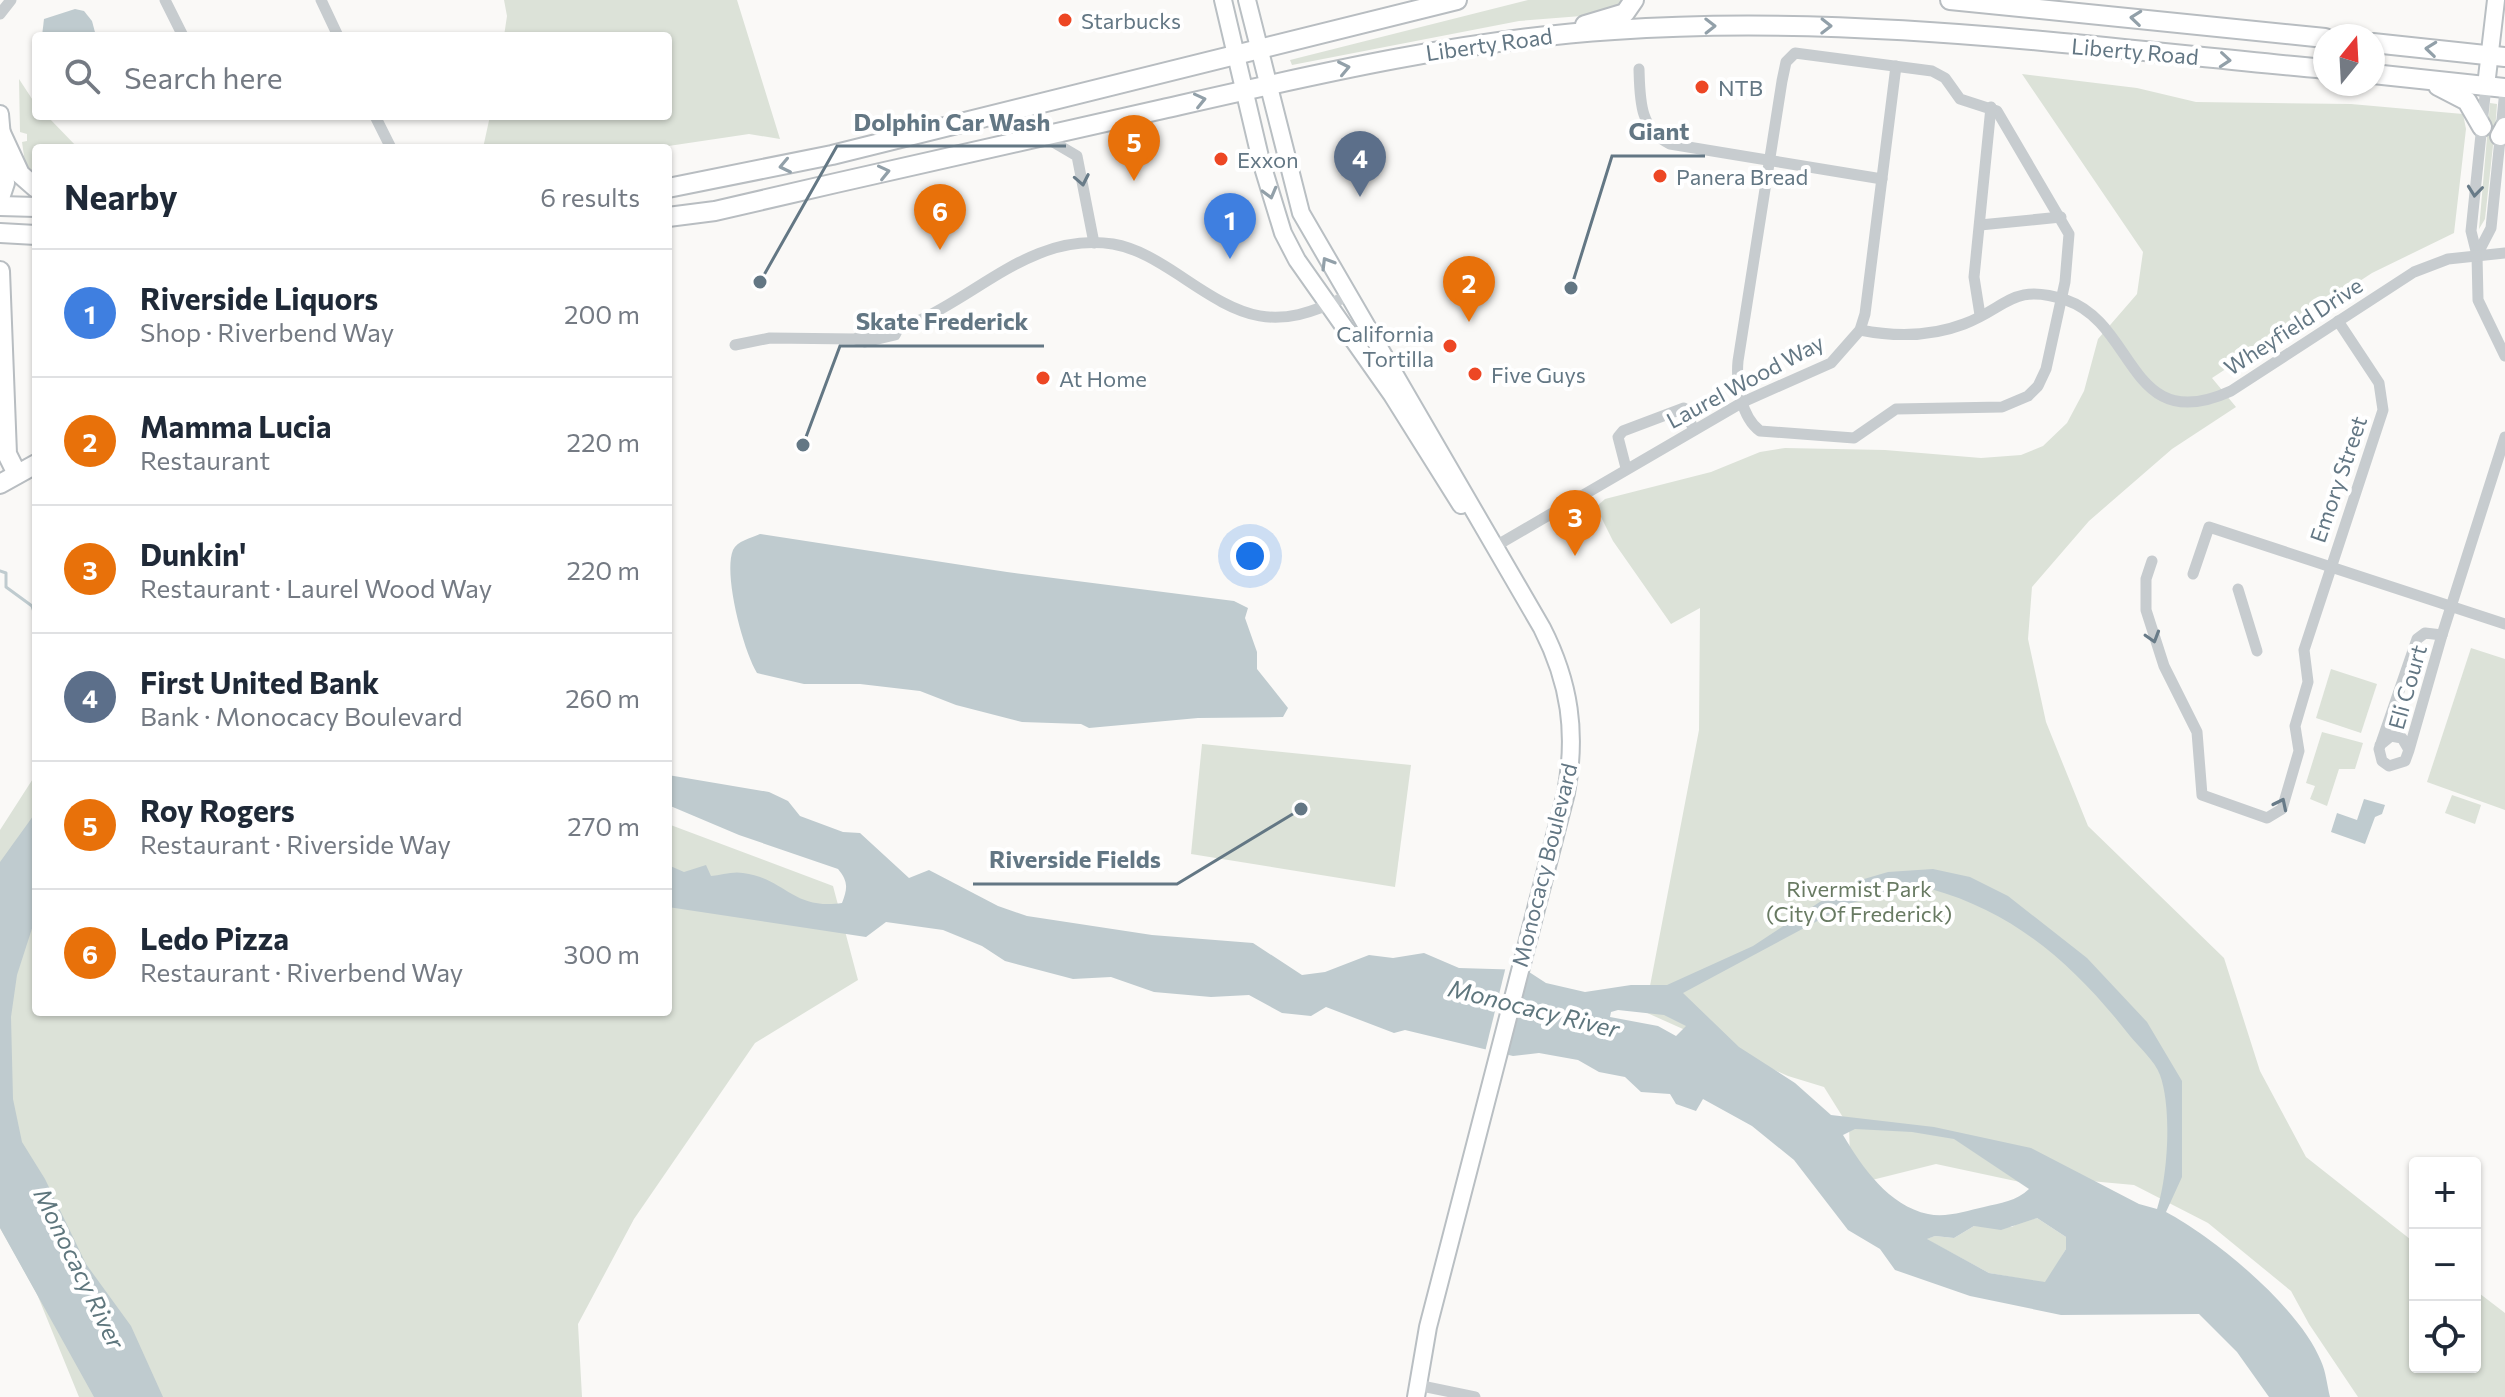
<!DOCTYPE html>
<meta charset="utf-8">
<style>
:root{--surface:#fff;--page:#f6f6f7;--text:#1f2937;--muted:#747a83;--line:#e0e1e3;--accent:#ed4724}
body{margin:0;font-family:Commissioner,sans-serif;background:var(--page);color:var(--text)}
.controls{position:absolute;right:24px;bottom:24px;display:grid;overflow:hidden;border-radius:8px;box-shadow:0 2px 6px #0004}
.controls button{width:72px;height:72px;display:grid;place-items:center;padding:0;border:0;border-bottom:2px solid var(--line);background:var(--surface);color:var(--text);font:40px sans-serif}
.compass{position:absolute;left:2313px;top:24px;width:72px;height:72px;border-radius:50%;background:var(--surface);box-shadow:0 2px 6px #0004;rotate:18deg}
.you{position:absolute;left:1250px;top:556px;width:28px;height:28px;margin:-20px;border:6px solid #fff;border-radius:50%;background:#1a73e8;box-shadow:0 0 0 12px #1a73e833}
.badge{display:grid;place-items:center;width:52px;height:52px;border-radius:50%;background:var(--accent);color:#fff;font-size:26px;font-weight:700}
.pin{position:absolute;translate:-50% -66px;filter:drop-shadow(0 2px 4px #0008)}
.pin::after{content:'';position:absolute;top:42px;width:28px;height:24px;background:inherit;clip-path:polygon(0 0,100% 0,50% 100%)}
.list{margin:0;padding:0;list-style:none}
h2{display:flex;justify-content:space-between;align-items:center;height:104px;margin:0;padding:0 32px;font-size:34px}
h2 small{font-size:26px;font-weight:400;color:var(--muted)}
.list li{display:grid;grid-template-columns:52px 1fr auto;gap:24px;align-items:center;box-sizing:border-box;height:128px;padding:0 32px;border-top:2px solid var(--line)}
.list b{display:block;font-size:30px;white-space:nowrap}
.list p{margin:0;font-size:26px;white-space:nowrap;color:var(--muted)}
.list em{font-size:26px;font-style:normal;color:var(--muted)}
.icon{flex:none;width:44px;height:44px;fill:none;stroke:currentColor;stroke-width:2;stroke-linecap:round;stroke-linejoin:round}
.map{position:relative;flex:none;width:2505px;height:1397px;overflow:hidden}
.search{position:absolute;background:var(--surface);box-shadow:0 2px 6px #0004;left:32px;top:32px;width:640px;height:88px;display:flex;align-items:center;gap:20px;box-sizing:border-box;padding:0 28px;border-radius:8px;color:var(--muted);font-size:30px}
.panel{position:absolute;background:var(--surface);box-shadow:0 2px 6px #0004;left:32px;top:144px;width:640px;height:872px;border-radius:8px}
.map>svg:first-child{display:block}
.green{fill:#dce2d8}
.water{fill:#bfcbcf;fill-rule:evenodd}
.pier{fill:#faf9f7}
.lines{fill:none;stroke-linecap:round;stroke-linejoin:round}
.stream{stroke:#bfcbcf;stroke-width:3}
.secondary-casing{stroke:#b9bfc3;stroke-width:20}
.primary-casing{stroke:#b8bdc1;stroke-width:22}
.street{stroke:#c7cccf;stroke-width:11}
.secondary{stroke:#fff;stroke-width:16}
.primary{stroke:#fff;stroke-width:18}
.oneway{stroke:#92a0a9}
.oneway2{stroke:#687b88}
.poi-dot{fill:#ed4724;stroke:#fff;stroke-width:3}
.labels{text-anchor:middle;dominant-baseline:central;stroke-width:8;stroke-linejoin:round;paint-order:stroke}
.poi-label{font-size:22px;fill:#637784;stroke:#fff;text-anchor:start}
.street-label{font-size:22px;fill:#637784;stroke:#fff}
.park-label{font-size:22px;fill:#687a62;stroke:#fff}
.water-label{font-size:24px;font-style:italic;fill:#5e767d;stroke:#fff}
.leader{fill:none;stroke:#637784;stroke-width:3}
.callout-dot{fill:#637784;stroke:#fff;stroke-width:3}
.callout-label{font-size:24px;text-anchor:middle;font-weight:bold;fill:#637784;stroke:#fff;stroke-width:8;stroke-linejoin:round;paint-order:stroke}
</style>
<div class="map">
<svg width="2505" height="1397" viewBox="0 0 2505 1397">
<rect width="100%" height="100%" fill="#faf9f7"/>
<g class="green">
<path d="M504,0h233l43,139 -31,-5 -94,14h-172l7,-32h178v-80h-164l3,-20z"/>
<path d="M1528,0h100l-21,14 -88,7 -227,44 -2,-5z"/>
<path d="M2022,74l115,14 59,14 155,2 112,10 3,15 -12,104 -82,40 -160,105 24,29 -64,42 -83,72 -57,66 -4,52 18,83 42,104 136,132 36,113 46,86 109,86v124h60v-77l30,23v84h-147l-49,-73 -18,-33 -83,-68 -74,-38 -55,-5 -59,2 -84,-18 -68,17 -18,-24 -1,-30 -25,-40 -36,-11 -143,-64 54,-282 1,-122 -29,16 -58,-83 -17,-34 9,-8 106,-27 49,-20 25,-4 100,2 96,8 40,-3 22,-9 24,-23 17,-32 14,-52 39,-45 6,-42z"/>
<path d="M19,79l17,26v11h11l31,32h-42v29l-11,-14 -3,-21 5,-1v-7l-7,-2z"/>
<path d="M2490,103l7,1 -1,14 -11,101 -6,10z"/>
<path d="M2471,648l34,11v151l-78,-28z"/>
<path d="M2331,669l46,15 -16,49 -45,-15z"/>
<path d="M2322,732l41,11 -8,26h-16l-12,37 -17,-7 5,-13 -9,-3z"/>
<path d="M1202,744l209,21 -16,122 -204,-33z"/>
<path d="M36,774v238h632v-188l165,62 25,94 -103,63 -121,176 -56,105 4,73h-503l-42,-103 -37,-66v-398z"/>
<path d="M2452,795l29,10 -6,19 -30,-11z"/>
<path d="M2037,1218l29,19v12l-20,34 -57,-10 -63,-34 9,-3 19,2 20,-12 38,1 11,-7z"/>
</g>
<g class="water">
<path d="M75,9l9,2 8,10 4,15h-54l2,-17z"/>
<path d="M760,534l247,38 227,29 14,7 -3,10 12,34v17l31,39 -5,9 -85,1 -109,10 -8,-4 -59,-2 -66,-17 -36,-14 -60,-7h-56l-47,-11c-14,-23 -34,-99 -24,-123 4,-9 18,-12 27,-16z"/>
<path d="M668,775l101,17 19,9 12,15 43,16 17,1 49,45 20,-8 69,36 29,10 125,19 101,8 49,32 23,-3 44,-17 24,3 31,-5 35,15 67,2 20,13 39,9 46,-7h36l86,-39 94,-62 41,-12 45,-3 37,8 38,19 79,62 60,64 35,59v96l-16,35c49,26 134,96 155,149 5,11 6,24 9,36h-61l-32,-45 -38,-38 -138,1 -91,-19 -75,-26 -15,-21 -32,-19 -54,-70 -42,-34 -49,-27 -7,12 -20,-7 -6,-10 -29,-2 -16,-15 -26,-5 -21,-12 -39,-7 -26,3 -108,-26 -11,3 -68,-26 -15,9 -29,-3 -33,-18 -38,2 -57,-5 -43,-15 -38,2 -68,-18 -23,-15 -39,-16 -57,-8 -20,15 -198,-30v-42l16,7 22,-7 5,11c10,-1 22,-5 32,-3 42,5 49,37 99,30 6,-15 6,-22 -4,-34l-99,-34 -71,-30zM1931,889c86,24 145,78 199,147 9,11 25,25 30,39 12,33 8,101 -3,134l-18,-5 -108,-56 -97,-21 -103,-12 -36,-32 -56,-36 -56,-54 168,-90 48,-12zM1618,1010l46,5 22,11 -10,10 -18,-10 -48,-9 1,-5zM1855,1129l57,3 42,7 75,50c-12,12 -29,14 -45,18 -18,4 -38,11 -56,7 -39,-8 -66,-47 -85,-79zM2037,1218l29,19v12l-21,33 -56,-9 -62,-34 8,-3 19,2 20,-12 27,4z"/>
<path d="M2364,799l21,6 -3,9 -7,3 -10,27 -34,-12 6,-19 20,7z"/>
<path d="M36,812v104l-19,59 -6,42 2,82 9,43 23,37 41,85 45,62 32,71h-69l-94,-169v-366z"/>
</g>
<path class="pier" d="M1506,966l22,1 -21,92 -22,-7z"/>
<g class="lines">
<path class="stream" d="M0,571l6,2v14l26,19 4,12"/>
<g class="secondary-casing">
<g id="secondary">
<path d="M1223,0l38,161 22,72 14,27 95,135 69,110"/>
<path d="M1247,0l54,213 241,415c28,55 35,105 24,165l-138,534 -12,70"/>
<path d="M2486,86l10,-86"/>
<path d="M0,114l6,69 -6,18"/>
</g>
</g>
<g class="primary-casing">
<g id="primary">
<path d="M1950,0l375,38"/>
<path d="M1585,25l40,-12 9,-13"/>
<path d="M2373,43l132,14"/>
<path d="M2373,74l132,14"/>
<path d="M2438,86l29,15 15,26"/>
<path d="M1,133l19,41 16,14"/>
<path d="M2500,136l5,-9"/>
<path d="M668,188l164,-33 625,-155"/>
<path d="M0,206l36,1"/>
<path d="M668,217l47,-6c149,-35 298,-68 448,-102 149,-34 298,-69 451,-79 237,-17 475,17 711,39"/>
<path d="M0,233l36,2"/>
<path d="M0,271l7,183 10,20"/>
<path d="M0,484l36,-20"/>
</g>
</g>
<g class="street">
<path d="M165,0l18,36"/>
<path d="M321,0l17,36"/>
<path d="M0,14l11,-14"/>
<path d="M1795,53l137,18 13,7 15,21 37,12 72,123 -4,48 -19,87 -8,17 -10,10 -26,11 -106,2 -42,29 -94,-7c-19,-14 -24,-48 -22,-70l44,-280 4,-19z"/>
<path d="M1639,69c1,30 0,60 31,75l212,35"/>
<path d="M2486,86l-15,145 6,24 1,45 27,56"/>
<path d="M375,116l16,32"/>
<path d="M1043,136l34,20 17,87"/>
<path d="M1980,225l81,-8"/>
<path d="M2477,255l14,-27 14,-138"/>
<path d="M1980,315l-6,-38 17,-170"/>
<path d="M1860,330c35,7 70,7 104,-6 43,-16 48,-42 102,-24 71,24 62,138 165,91l183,-119 34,-13 57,-6"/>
<path d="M856,339c20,-15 41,-9 62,-18 65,-30 118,-89 195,-77 24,4 46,18 66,31 65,44 94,58 168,21"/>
<path d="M735,345l35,-7 86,1 9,3 30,-7 4,-8"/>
<path d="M1626,468l-8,-31 5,-6 61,-23 10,22"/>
<path d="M1494,547l249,-145 88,-39 29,-33 5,-16 31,-248"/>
<path d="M2152,561l-6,18v31l18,56 33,66 5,63 65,23 15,-9 17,-58 -4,-25 13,-44 -4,-32 79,-240 -4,-27 -41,-62"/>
<path d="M2193,574l16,-47 296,97"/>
<path d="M2238,589l19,62"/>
<path d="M2442,635l63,-198"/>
<path d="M2380,745l11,-9 11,2 7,12 -4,11 -16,5 -7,-5 -3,-12 38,-110 8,-6 17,2 -33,115"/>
<path d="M1417,1385l58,12"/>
</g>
<use href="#secondary" class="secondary"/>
<use href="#primary" class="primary"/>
</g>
<defs><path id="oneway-chevron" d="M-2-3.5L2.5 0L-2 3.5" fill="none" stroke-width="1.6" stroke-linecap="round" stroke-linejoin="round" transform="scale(2)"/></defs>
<g class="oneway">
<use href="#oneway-chevron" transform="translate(2136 18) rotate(-174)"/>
<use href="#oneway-chevron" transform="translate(1710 26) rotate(-1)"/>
<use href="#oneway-chevron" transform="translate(1826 26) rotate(1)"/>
<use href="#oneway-chevron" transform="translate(2431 49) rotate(-174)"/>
<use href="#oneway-chevron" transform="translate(2225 60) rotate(5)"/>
<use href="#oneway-chevron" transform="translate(1344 68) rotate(-12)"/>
<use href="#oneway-chevron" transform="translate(1200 100) rotate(-13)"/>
<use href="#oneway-chevron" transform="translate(785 166) rotate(168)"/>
<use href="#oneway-chevron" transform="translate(884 172) rotate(-13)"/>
<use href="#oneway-chevron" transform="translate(1270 193) rotate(75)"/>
<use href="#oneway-chevron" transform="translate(1327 263) rotate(-121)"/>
</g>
<g class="oneway2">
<use href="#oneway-chevron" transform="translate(1082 180) rotate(79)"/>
<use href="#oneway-chevron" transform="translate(2475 191) rotate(96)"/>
<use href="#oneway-chevron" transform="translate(2153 637) rotate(73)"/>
<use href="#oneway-chevron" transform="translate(2281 804) rotate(-64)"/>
</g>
<g class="poi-dot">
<circle cx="1065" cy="20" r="8"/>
<circle cx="1702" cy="87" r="8"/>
<circle cx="1221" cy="159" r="8"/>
<circle cx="1660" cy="176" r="8"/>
<circle cx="1450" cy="346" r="8"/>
<circle cx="1475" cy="374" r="8"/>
<circle cx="1043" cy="378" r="8"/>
</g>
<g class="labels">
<g class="poi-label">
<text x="1081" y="20">Starbucks</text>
<text x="1718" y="87">NTB</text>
<text x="1237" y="159">Exxon</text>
<text x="1676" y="176">Panera Bread</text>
<text x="1434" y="333" text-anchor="end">California<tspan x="1434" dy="25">Tortilla</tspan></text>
<text x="1491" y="374">Five Guys</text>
<text x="1059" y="378">At Home</text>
</g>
<g class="street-label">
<text transform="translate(1489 44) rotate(-8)">Liberty Road</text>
<text transform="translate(2135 51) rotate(5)">Liberty Road</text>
<text transform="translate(2293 326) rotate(-33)">Wheyfield Drive</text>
<text transform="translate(1745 381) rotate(-28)">Laurel Wood Way</text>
<text transform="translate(2338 479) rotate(-71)">Emory Street</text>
<text transform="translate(2407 687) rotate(-74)">Eli Court</text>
<text transform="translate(1544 865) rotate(-76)">Monocacy Boulevard</text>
</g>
<g class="park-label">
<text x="1859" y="888">Rivermist Park<tspan x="1859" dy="25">(City Of Frederick)</tspan></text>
</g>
<g class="water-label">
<text transform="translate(1534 1008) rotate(14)">Monocacy River</text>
<text transform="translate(80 1268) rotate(64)">Monocacy River</text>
</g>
</g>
<path class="leader" d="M760 282L837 146H1066M1571 288L1612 156H1705M803 445L840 346H1044M1301 809L1177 884H973"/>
<g class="callout-dot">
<circle cx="760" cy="282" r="8"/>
<circle cx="1571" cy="288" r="8"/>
<circle cx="803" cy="445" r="8"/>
<circle cx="1301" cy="809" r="8"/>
</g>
<g class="callout-label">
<text x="952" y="131">Dolphin Car Wash</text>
<text x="1659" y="140">Giant</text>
<text x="942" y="330">Skate Frederick</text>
<text x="1075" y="868">Riverside Fields</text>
</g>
</svg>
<div class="controls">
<button>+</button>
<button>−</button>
<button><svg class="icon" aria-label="locate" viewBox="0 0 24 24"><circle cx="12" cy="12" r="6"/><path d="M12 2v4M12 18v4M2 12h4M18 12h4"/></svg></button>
</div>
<svg class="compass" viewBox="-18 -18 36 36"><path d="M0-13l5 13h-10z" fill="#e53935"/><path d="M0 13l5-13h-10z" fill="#747a83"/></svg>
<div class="you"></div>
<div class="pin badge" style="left:1230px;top:259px;background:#3f7fe0">1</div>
<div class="pin badge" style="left:1469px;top:322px;background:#e8710a">2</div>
<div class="pin badge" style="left:1575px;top:556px;background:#e8710a">3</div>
<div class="pin badge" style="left:1360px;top:197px;background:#5c6f8a">4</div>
<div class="pin badge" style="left:1134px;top:181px;background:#e8710a">5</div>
<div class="pin badge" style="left:940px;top:250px;background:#e8710a">6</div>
<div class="search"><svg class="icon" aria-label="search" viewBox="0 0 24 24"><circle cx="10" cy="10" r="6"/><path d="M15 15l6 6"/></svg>Search here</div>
<section class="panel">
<h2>Nearby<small>6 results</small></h2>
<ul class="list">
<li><span class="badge" style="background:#3f7fe0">1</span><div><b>Riverside Liquors</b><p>Shop · Riverbend Way</p></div><em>200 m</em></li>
<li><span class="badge" style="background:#e8710a">2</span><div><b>Mamma Lucia</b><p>Restaurant</p></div><em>220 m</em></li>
<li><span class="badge" style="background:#e8710a">3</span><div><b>Dunkin'</b><p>Restaurant · Laurel Wood Way</p></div><em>220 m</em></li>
<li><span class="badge" style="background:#5c6f8a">4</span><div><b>First United Bank</b><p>Bank · Monocacy Boulevard</p></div><em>260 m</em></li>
<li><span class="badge" style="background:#e8710a">5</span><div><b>Roy Rogers</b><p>Restaurant · Riverside Way</p></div><em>270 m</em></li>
<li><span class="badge" style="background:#e8710a">6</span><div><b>Ledo Pizza</b><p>Restaurant · Riverbend Way</p></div><em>300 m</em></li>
</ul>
</section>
</div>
